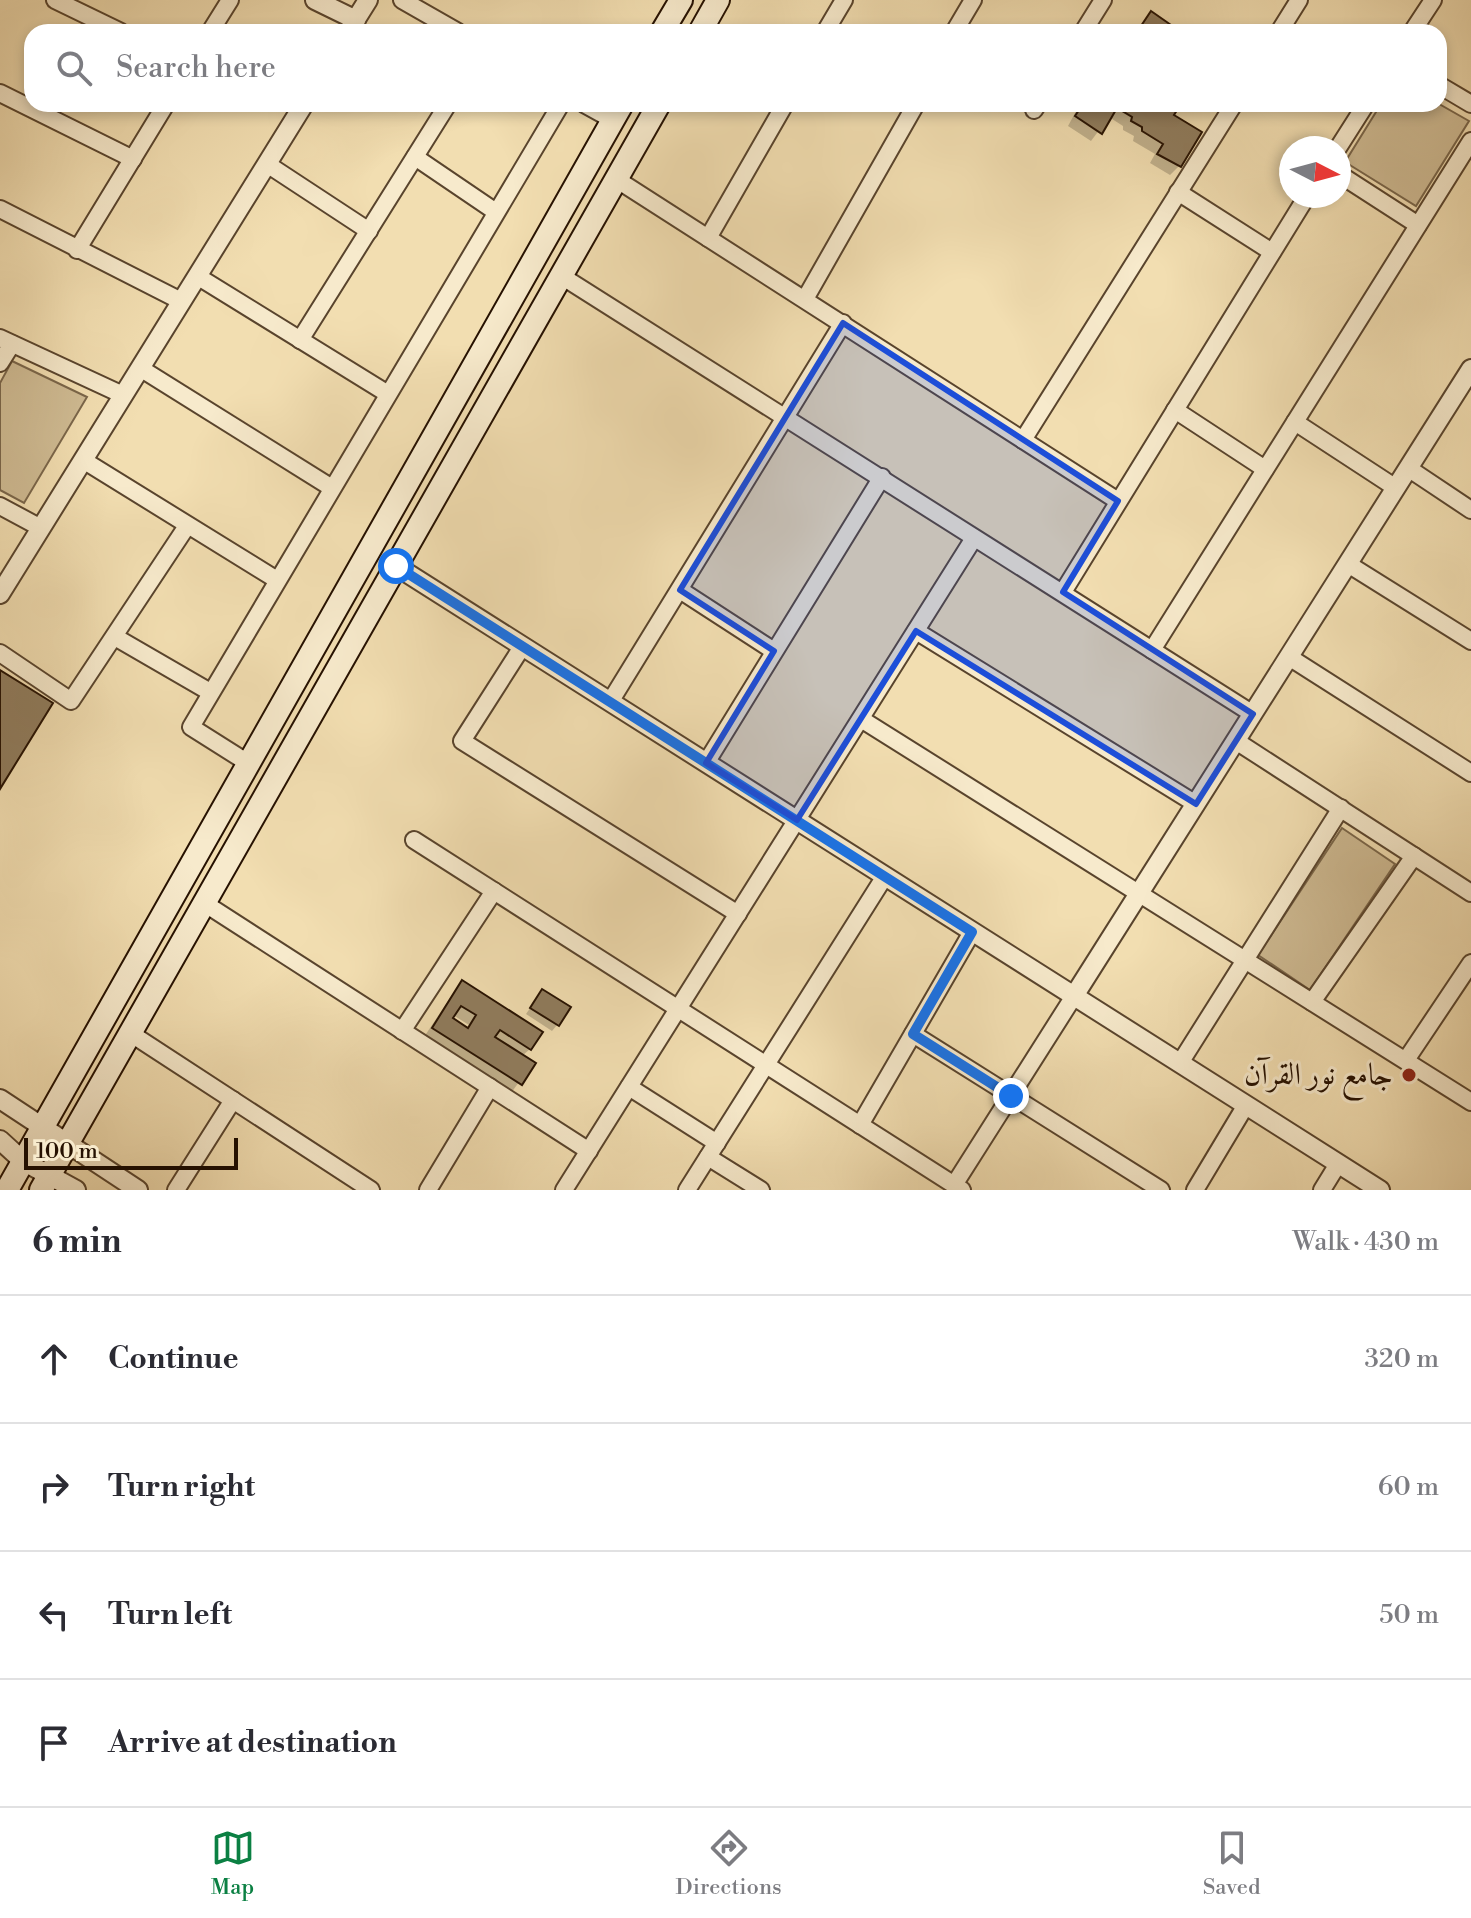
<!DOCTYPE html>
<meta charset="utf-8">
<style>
:root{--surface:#fff;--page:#f7f7f7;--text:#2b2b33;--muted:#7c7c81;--line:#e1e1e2;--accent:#0b8043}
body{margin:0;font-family:"Libre Bodoni",Amiri,serif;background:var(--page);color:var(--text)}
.compass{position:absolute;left:1279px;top:136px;width:72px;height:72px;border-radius:50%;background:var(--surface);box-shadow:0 4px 12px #0003;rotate:96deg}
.scale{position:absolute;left:24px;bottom:20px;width:214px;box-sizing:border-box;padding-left:8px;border:4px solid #261101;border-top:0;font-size:22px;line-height:28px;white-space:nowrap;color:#261101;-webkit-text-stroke:6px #f7eacc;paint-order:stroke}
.stop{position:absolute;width:24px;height:24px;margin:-18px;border:6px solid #1a73e8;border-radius:50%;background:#fff}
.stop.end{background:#1a73e8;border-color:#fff;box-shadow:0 2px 8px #0008}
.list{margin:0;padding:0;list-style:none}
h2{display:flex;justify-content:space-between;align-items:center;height:104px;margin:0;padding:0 32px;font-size:34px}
h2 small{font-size:26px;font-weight:400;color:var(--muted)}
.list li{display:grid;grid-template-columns:52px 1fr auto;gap:24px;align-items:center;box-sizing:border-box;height:128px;padding:0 32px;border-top:2px solid var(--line)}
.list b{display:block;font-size:30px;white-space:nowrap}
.list em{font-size:26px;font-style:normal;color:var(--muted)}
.icon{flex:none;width:44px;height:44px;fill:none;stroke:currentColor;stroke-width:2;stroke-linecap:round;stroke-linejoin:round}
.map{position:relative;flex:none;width:1471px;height:1190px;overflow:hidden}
.search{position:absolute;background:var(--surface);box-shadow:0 4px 12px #0003;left:24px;right:24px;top:24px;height:88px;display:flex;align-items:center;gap:20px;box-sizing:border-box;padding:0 28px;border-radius:24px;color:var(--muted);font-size:30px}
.sheet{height:616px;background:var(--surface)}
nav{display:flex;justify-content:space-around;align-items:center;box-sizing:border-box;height:112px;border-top:2px solid var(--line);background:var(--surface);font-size:22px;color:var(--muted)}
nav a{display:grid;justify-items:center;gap:4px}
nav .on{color:var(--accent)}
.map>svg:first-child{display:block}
.green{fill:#cfbb93;stroke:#7a664a;stroke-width:2}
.shadow{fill:#0003;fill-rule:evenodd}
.building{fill:#907c5d;stroke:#261101;stroke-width:2;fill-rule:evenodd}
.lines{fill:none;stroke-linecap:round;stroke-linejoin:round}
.minor-casing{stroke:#59442d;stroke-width:20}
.tertiary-casing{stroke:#59442d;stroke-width:22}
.secondary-casing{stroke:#261101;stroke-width:26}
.minor{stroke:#f7eacc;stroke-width:16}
.tertiary{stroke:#f7eacc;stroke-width:18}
.secondary{stroke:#f7eacc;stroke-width:22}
.route{stroke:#1a73e8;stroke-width:10}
.marked{fill:#1d4ed8;fill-opacity:0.2;stroke:#1d4ed8;stroke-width:6;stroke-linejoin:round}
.poi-dot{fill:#8f2418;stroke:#f7eacc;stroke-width:3}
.labels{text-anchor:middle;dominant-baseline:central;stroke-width:6;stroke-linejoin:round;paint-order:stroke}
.poi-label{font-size:30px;fill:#261101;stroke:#f7eacc;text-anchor:end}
</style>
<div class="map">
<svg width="1471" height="1190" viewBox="0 0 1471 1190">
<rect width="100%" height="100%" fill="#f2deb1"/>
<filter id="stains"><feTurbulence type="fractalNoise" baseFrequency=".0025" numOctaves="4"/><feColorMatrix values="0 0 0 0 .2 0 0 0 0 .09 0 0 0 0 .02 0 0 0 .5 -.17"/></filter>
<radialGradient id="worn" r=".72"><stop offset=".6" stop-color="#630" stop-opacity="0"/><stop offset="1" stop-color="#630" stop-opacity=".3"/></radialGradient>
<g class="green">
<path d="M1381,104h58l30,17 -53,85 -71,-44z"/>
<path d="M12,361l75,36 -63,106 -24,-13v-107z"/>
<path d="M1342,828l53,36 -85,126 -52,-35z"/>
</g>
<g class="shadow">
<path d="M1151,14l27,18h-42z"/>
<path d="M1197,27l7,5h-12z"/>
<path d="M1080,104h100l-8,12 7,50 -9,9 -20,-12 5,-9 -22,-13 1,-5 -11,-6v-4l-14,-9 -18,24 -23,-15z"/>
<path d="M463,983l67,66 -8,7 11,7 -22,30 -87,-56 30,-45zM453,1015l16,10 -3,4 -16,-10z"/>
<path d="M542,991l15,34 -5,6 -26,-17z"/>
</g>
<g class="building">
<path d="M1151,11l30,21h-35l-5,-6z"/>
<path d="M1083,104h98l-7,11 28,17 -21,35 -24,-13 6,-10 -21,-13v-4l-11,-6 1,-4 -15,-9 -15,26 -27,-18z"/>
<path d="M0,670l53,33 -53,86z"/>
<path d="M462,980l81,52 -12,18 -31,-20 -5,7 41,26 -14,22 -90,-57zM461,1006l15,9 -8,13 -15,-10z"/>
<path d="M542,989l29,18 -12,19 -29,-18z"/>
</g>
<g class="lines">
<g class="minor-casing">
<g id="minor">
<path d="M55,0l66,32"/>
<path d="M402,0l56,32"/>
<path d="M210,32l20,-32"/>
<path d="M825,32l19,-32"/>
<path d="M954,32l19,-32"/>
<path d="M1083,32l20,-32"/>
<path d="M1279,32l20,-32"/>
<path d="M1412,32l21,-32"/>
<path d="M1439,85l32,19"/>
<path d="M0,93l133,66"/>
<path d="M584,104l29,16"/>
<path d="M1034,110l4,-6"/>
<path d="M1338,148l28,-44"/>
<path d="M415,157l81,55"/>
<path d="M267,164l102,67"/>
<path d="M1339,174l79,51"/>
<path d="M616,179l502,322"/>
<path d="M1178,192l94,60"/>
<path d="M0,209l181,92"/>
<path d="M708,238l77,-134"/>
<path d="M77,250l89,-146"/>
<path d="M197,276l191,118"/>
<path d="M563,277l690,437"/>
<path d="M805,299l111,-195"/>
<path d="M0,338l123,57"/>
<path d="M300,340l148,-236"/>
<path d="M0,363l12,-19"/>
<path d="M140,368l192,120"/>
<path d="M1175,410l90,59"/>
<path d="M1295,422l101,66"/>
<path d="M1023,440l211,-336"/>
<path d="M83,460l194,120"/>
<path d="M1408,468l63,42"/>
<path d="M0,506l41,22"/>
<path d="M1348,564l123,77"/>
<path d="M680,590l94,61"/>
<path d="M1063,592l244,-396"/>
<path d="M916,631l280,173"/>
<path d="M115,637l95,55"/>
<path d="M522,647l-60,94 276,173"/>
<path d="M1152,650l319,-509"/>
<path d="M0,653l71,48 116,-175"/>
<path d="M1289,657l182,116"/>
<path d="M610,702l233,-379"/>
<path d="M861,719l610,383"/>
<path d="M1236,741l235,152"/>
<path d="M248,763l-57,-36 370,-623"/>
<path d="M706,763l176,-286"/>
<path d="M414,840l548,350"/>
<path d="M204,903l385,248"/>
<path d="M1312,1002l102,-146"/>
<path d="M402,1031l92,-140"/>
<path d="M130,1033l241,157"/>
<path d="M913,1034l248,156"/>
<path d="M1406,1060l65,-97"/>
<path d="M1180,1063l161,-255"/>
<path d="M629,1087l88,56"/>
<path d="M860,1125l112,-193"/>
<path d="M708,1157l53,33"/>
<path d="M954,1185l120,-189"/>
<path d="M176,1190l57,-90"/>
<path d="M428,1190l62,-103"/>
<path d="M564,1190l410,-652"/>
<path d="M687,1190l198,-314"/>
<path d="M1195,1190l51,-85"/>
<path d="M1322,1190l16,-26"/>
</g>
</g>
<g class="tertiary-casing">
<g id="tertiary">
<path d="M315,0l41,20"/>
<path d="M348,32l20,-32"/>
<path d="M396,566l984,624"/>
<path d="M0,594l304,-490"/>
<path d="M1074,996l397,-627"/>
<path d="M0,1099l138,91"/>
<path d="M0,1140l23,21 53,29"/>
</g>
</g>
<g class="secondary-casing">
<g id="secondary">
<path d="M662,32l19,-32"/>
<path d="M700,32l18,-32"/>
<path d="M7,1190l615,-1086"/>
<path d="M41,1190l618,-1086"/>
</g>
</g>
<use href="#minor" class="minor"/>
<use href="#tertiary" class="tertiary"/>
<use href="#secondary" class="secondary"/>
</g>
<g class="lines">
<path class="route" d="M396,566l576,366 -59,102 98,62"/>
</g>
<path class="marked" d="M843,323l275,178 -55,91 190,122 -57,90 -280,-173 -119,189 -91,-57 68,-112 -94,-61z"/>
<circle class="poi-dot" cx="1409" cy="1075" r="8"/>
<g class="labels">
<g class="poi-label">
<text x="1393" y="1075">جامع نور القرآن</text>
</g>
</g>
<rect width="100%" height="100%" filter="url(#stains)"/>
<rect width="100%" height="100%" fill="url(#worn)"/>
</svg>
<svg class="compass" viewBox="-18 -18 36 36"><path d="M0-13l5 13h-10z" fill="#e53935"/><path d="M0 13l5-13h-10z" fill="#7c7c81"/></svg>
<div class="scale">100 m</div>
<div class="stop" style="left:396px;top:566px"></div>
<div class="stop end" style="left:1011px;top:1096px"></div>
<div class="search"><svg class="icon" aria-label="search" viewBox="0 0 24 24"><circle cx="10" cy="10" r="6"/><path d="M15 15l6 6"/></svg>Search here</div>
</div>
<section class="sheet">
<h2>6 min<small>Walk · 430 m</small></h2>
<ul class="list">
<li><svg class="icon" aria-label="ahead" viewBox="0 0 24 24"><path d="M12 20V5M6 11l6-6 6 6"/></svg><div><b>Continue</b></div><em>320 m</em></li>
<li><svg class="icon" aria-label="right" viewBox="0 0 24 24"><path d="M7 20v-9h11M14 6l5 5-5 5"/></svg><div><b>Turn right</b></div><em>60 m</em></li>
<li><svg class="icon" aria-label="left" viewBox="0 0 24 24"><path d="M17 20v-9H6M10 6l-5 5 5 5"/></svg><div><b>Turn left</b></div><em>50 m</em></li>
<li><svg class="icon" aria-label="arrive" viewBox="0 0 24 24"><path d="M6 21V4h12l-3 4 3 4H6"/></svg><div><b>Arrive at destination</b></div></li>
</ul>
</section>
<nav>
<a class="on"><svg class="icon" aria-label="map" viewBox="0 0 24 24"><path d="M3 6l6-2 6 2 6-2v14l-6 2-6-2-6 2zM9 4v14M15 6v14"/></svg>Map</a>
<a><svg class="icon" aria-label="directions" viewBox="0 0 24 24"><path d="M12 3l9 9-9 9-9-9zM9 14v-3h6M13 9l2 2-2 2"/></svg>Directions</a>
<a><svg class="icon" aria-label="saved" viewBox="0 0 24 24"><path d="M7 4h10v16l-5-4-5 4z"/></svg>Saved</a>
</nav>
